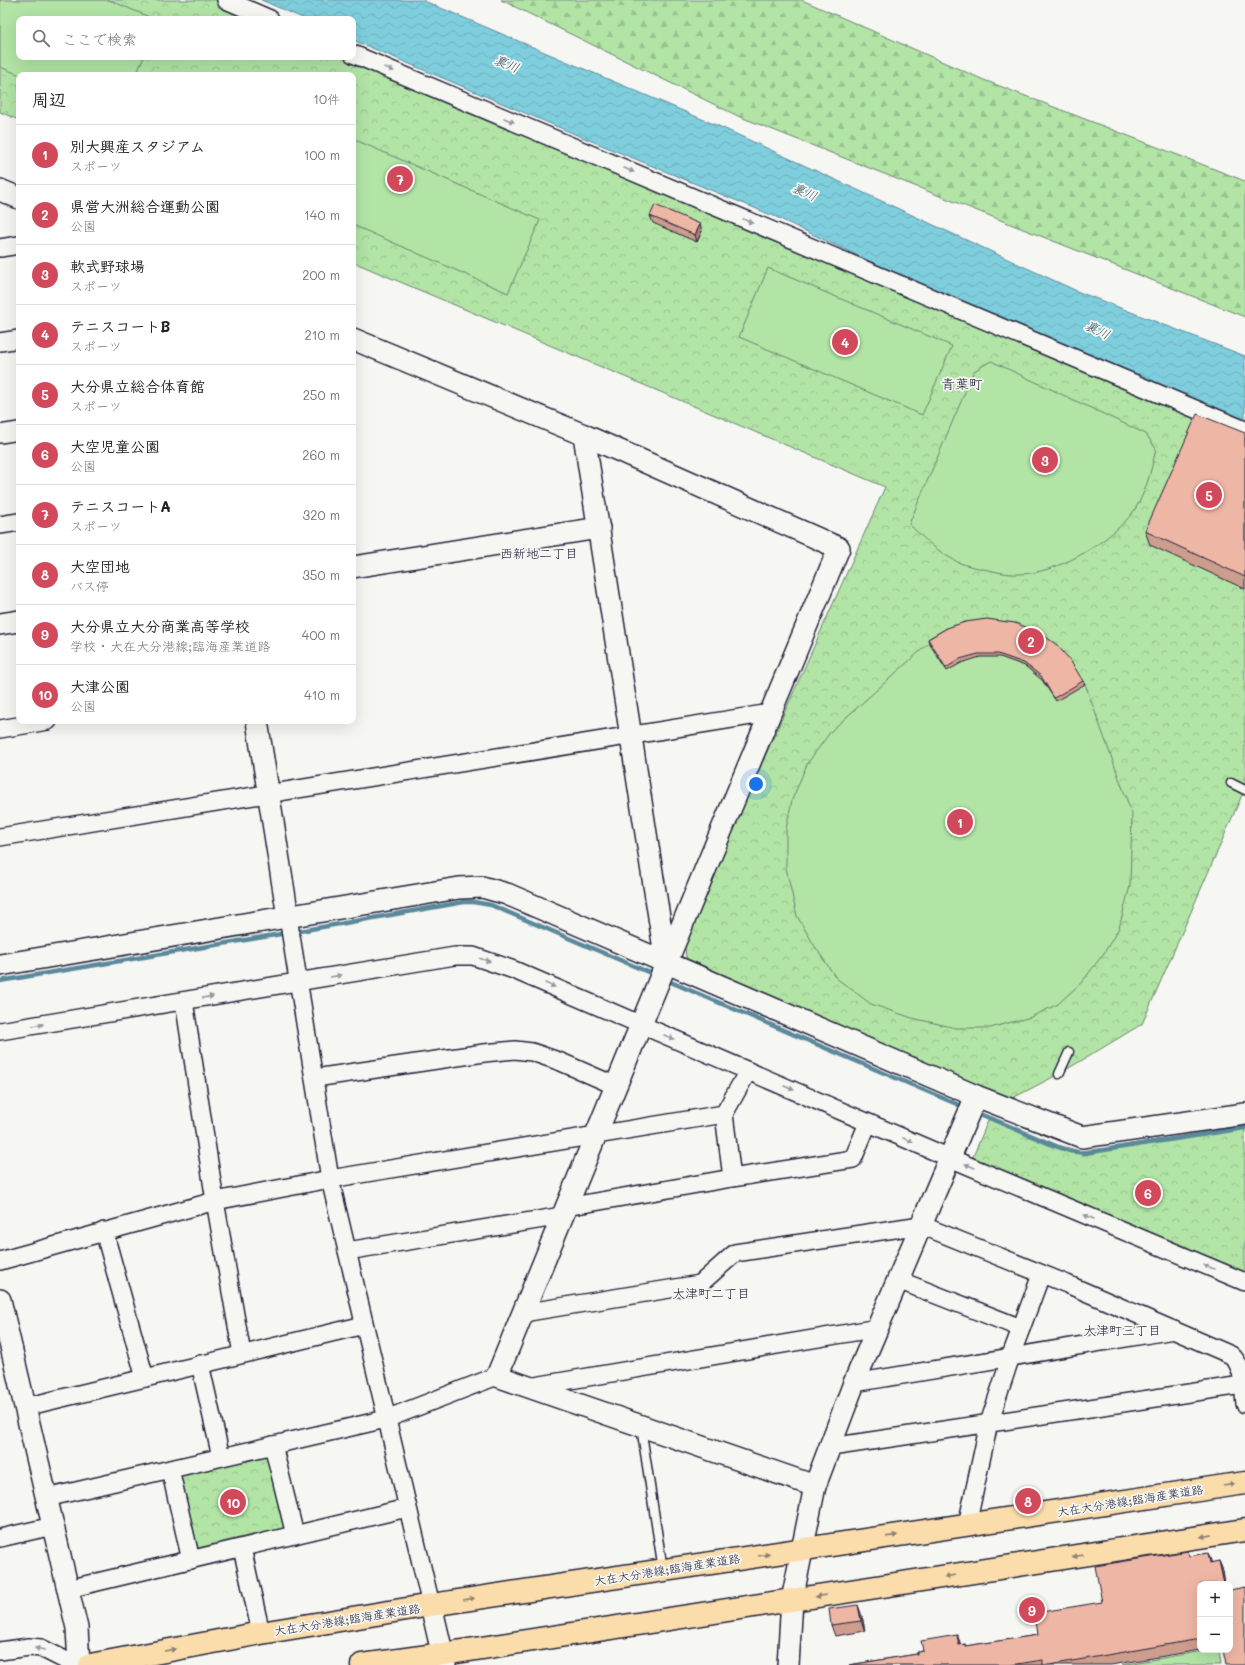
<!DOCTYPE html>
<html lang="ja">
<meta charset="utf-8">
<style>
:root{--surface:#fff;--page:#f2f2f2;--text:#222;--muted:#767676;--line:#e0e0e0;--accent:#d1495b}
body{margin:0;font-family:Mali,"Klee One",sans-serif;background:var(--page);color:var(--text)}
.controls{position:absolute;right:12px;bottom:12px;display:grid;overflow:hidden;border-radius:8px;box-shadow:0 4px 16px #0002}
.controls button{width:36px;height:36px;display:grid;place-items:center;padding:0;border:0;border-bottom:1px solid var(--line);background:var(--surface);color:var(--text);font:20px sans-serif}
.you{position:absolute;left:756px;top:784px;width:14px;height:14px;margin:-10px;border:3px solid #fff;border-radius:50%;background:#1a73e8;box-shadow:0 0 0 6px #1a73e833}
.badge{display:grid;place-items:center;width:26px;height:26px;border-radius:50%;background:var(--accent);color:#fff;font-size:13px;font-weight:700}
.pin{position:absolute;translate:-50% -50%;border:2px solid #fff;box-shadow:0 1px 4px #0006}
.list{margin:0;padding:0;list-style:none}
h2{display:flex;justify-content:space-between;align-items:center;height:52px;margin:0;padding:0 16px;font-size:17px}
h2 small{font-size:13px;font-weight:400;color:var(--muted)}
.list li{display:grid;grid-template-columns:26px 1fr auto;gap:12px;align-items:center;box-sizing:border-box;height:60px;padding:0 16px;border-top:1px solid var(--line)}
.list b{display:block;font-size:15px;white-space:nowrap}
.list p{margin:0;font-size:13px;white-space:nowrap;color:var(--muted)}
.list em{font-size:13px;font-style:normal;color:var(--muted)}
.icon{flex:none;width:22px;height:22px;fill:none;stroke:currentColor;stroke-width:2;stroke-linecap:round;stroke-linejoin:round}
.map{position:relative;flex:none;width:1245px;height:1665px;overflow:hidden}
.search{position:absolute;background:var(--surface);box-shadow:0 4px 16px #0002;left:16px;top:16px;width:340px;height:44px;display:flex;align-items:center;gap:10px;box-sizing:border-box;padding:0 14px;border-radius:8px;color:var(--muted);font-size:15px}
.panel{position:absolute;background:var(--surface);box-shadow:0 4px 16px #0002;left:16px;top:72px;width:340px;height:652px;border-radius:8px}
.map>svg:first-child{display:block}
.forest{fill:url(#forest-firs);stroke:#6a8370}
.park{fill:url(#park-crowns);stroke:#6a8370}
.garden{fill:#b1e4a5;stroke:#6a8370}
.water{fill:url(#water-waves);stroke:#5a899c}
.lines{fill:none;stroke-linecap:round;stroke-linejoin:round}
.stream{stroke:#5a899c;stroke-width:4.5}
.service-casing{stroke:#22223b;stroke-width:11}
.minor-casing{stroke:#22223b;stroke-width:20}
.tertiary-casing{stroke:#22223b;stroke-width:24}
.primary-casing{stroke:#22223b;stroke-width:25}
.service{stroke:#f6f6f2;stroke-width:8}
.minor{stroke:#f6f6f2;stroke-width:17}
.tertiary{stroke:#f6f6f2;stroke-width:21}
.primary{stroke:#fbddab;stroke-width:22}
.wall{fill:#cd9d8e;stroke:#22223b}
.shaded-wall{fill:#a77f74;stroke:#22223b}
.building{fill:#eeb6a5;stroke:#22223b}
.oneway{fill:#9797a0}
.oneway2{fill:#8e8073}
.labels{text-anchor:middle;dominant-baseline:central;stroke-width:3.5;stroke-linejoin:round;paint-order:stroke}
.street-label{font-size:12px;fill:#22223b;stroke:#f6f6f2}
.water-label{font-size:13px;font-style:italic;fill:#3e566c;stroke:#f6f6f2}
.neighbourhood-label{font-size:13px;fill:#22223b;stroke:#f6f6f2}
.quarter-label{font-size:14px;fill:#22223b;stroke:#f6f6f2}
</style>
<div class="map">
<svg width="1245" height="1665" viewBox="0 0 1245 1665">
<defs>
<pattern id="forest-firs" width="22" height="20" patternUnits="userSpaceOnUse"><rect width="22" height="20" fill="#b1e4a5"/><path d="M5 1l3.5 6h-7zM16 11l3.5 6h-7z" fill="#98c38f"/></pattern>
<pattern id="park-crowns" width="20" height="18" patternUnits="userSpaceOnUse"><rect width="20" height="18" fill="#b1e4a5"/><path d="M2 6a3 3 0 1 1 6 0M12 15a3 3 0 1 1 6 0" fill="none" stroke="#98c38f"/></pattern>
<pattern id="water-waves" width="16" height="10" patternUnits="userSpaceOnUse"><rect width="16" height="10" fill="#7fcedd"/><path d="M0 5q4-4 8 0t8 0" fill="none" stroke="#6db1bf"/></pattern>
</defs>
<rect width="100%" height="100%" fill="#f6f6f2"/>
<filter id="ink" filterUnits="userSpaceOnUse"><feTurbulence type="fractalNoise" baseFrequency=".025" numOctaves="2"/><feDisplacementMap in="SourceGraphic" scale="8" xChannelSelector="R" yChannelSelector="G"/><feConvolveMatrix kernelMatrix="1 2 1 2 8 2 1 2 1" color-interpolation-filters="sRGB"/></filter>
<g filter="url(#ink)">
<path class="forest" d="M501,0h301l182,80 261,101v136l-507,-201z"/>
<g class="park">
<path d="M0,0h221l45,19h-247v38h334l892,376v362h-3l-100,229 -83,50 -52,27 -321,-143 -2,-20 201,-451 -532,-225v-187h-334v45l-19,-8z"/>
<path d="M990,1116l68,29 22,6 26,-3 139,-22v150l-273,-117z"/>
<path d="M264,1452l7,4 16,72 -4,6 -87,16 -18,-73 3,-5z"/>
</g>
<g class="garden">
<path d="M0,0h109l45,19h-135v38h125l-8,18h-116l-20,-8z"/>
<path d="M353,139l187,81 -32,73 -155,-68z"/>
<path d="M768,268l184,78 -30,69 -183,-78z"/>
<path d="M991,361l155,73 10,15c-5,22 -11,49 -26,67 -24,28 -74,58 -111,58 -12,1 -24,-3 -36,-5 -9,-2 -21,-4 -29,-9 -17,-9 -31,-22 -45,-36l65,-153z"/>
<path d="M944,634l141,50 47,130 -2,72 -11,42 -15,25 -22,29 -24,22 -27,13 -41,11h-34l-44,-10 -41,-14 -35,-26 -22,-33 -17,-29 -11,-48v-39l6,-29 15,-36 24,-33 98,-88z"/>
<path d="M1209,1650h10l2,15h-99z"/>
</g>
<path class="water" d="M261,0h161l301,128 356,164 166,64v66l-357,-152 -112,-53 -199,-82 -224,-95v-21h-48z"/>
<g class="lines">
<g class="stream">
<path d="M294,932l170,-30h9l18,3 164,70"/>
<path d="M666,980l300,128"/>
<path d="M0,981l287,-48"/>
<path d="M975,1112l80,34 14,5 16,2 160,-25"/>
</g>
<g class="service-casing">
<g id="service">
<path d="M1231,783l14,7"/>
<path d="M1059,1074l10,-22"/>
<path d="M641,1427l22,143"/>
</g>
</g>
<g class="minor-casing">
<g id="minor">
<path d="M226,0l44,19"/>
<path d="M353,54l892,376"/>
<path d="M0,248l19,-3"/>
<path d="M0,342l19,-3"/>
<path d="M0,434l19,-3"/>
<path d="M0,525l19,-3"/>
<path d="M0,729l48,-8"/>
<path d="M0,837l770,-124"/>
<path d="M288,917l42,262 101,426"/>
<path d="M184,1001l31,200 27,153"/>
<path d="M0,1031l455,-75h18l41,14 436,188 295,124"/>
<path d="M315,1078l169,-25 31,-3 17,2 29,10 55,24"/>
<path d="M732,1178l121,-19 15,-36"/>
<path d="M566,1207l166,-29 -8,-64 24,-43"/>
<path d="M104,1231l41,147"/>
<path d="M347,1251l215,-35"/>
<path d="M0,1261l215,-60 115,-22 394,-65"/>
<path d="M898,1280l123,48"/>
<path d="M523,1313l177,-29 35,-31 186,-28 146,59 164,71c13,11 12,33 14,49"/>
<path d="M200,1364l21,93"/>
<path d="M854,1383l320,-53"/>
<path d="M529,1387l349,-59"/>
<path d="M25,1407l339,-82"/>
<path d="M273,1445l22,90"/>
<path d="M831,1447l411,-62"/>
<path d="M170,1469l21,91"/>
<path d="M46,1498l340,-79 111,-43"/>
<path d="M967,1525l22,-102 24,-73 28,-75"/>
<path d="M0,1538l53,-12"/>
<path d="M242,1548l19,85"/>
<path d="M68,1589l339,-81"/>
<path d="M0,1651l29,-4 12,1 34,17"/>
</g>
</g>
<g class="tertiary-casing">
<g id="tertiary">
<path d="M0,190l19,8"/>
<path d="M353,339l231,96 255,113 -176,423 -166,405 318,110"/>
<path d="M584,435l82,527"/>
<path d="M353,567l246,-39"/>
<path d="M0,624l19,-3"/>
<path d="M257,721l31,196"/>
<path d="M0,965l459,-77 23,-1 25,7 469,202 106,41 163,-23"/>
<path d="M0,1300l77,328 2,37"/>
<path d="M431,1605l14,60"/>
<path d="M788,1665l4,-65 23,-114 39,-103 122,-287"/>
</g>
</g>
<g class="primary-casing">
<g id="primary">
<path d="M90,1665l171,-32 170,-28 814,-122"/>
<path d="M362,1665l81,-11 802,-124"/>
</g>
</g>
<use href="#service" class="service"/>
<use href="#minor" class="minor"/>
<use href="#tertiary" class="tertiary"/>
<use href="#primary" class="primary"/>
</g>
<g class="wall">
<path d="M650,216l52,15 -5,11 -44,-19z"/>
<path d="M1245,433v156l-95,-44 -5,-14z"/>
<path d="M947,628l136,53 2,3 -29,17 -14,-21 -17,-14 -25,-9h-20l-19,6 -14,8 -18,-28 -1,-4z"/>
<path d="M1188,1551l2,5 22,7 7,-2 4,10 2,13h-25v66l-89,15h-262l68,-11 40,-19 4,10 4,-1 1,2 72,-11 64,-33z"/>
<path d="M862,1616l3,15 -30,5 -4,-11z"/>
</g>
<g class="shaded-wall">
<path d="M700,224l2,7 -5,11 -2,-7z"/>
<path d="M1208,1553l4,10h-2z"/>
<path d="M1219,1561l4,10 2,13h-1z"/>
<path d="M858,1605l4,11 3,15 -4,-10z"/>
<path d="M957,1635l4,10h-2z"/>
</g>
<g class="building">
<path d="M655,205l45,19 -5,11 -45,-19z"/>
<path d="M1197,414l48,19v144l-100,-46z"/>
<path d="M987,619l28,4 24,9 18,13 13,15 13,21 -29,17 -13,-22 -17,-13 -26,-9h-20l-18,5 -14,9 -18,-29 19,-11 18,-6z"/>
<path d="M1188,1551l1,5 19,-3 2,10 9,-2 5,23h-24v55l-151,26h-6v-5l-32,5h-162l68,-11v-2l6,-1 -2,-10 36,-6 2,10 6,-1v2l73,-11 -3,-22 67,-11 -7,-36z"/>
<path d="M1245,1587v78h-19l-3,-15h7v-60z"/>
<path d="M858,1605l3,16 -30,4 -2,-16z"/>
</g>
<defs><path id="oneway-solid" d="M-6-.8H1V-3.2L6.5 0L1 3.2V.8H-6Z"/></defs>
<g class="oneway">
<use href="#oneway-solid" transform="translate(389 69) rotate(23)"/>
<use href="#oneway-solid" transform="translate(509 120) rotate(23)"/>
<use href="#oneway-solid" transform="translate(629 170) rotate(23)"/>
<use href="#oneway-solid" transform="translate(748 221) rotate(23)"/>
<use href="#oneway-solid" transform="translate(485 960) rotate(16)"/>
<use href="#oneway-solid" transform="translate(336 976) rotate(-9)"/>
<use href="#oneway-solid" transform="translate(550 985) rotate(23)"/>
<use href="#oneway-solid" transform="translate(208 997) rotate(-9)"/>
<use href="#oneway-solid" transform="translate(38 1025) rotate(-9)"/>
<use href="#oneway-solid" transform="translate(669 1037) rotate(23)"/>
<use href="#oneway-solid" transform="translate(789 1088) rotate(23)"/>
<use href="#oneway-solid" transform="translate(908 1140) rotate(23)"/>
<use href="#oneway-solid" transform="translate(970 1166) rotate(-157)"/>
<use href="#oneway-solid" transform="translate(1089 1217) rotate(-157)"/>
<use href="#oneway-solid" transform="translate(1209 1267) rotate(-157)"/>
<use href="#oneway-solid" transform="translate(40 1649) rotate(-168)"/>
</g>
<g class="oneway2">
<use href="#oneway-solid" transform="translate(1229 1485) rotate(-9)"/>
<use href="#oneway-solid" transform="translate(892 1536) rotate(-8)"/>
<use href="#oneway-solid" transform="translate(1206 1536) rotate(171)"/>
<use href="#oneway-solid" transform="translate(764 1555) rotate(-9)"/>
<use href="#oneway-solid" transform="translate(1078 1556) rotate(171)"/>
<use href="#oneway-solid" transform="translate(950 1576) rotate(171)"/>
<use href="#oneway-solid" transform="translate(821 1596) rotate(171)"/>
<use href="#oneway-solid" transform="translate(469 1599) rotate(-9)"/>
<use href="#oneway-solid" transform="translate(170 1650) rotate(-11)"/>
</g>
</g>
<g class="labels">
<g class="street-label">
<text transform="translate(1130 1500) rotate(-9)">大在大分港線;臨海産業道路</text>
<text transform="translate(667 1569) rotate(-9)">大在大分港線;臨海産業道路</text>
<text transform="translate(347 1619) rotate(-9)">大在大分港線;臨海産業道路</text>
</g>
<g class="water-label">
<text transform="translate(507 63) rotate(22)">裏川</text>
<text transform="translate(805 191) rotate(24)">裏川</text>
<text transform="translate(1098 329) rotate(26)">裏川</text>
</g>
<g class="neighbourhood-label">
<text x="539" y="552">西新地二丁目</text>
<text x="711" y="1292">大津町二丁目</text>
<text x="1122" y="1329">大津町三丁目</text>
</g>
<g class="quarter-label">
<text x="962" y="383">青葉町</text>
</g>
</g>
</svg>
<div class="controls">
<button>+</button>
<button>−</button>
</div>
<div class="you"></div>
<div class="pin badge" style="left:960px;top:822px">1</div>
<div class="pin badge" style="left:1031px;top:641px">2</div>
<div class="pin badge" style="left:1045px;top:460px">3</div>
<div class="pin badge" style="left:845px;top:342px">4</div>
<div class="pin badge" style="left:1209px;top:495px">5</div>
<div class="pin badge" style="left:1148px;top:1193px">6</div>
<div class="pin badge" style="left:400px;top:179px">7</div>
<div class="pin badge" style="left:1028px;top:1501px">8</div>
<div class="pin badge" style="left:1032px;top:1610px">9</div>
<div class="pin badge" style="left:233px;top:1502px">10</div>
<div class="search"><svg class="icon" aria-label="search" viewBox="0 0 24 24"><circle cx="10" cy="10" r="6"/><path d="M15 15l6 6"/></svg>ここで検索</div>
<section class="panel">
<h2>周辺<small>10件</small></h2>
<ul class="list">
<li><span class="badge">1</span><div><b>別大興産スタジアム</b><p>スポーツ</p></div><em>100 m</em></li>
<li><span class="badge">2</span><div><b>県営大洲総合運動公園</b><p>公園</p></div><em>140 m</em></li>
<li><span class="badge">3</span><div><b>軟式野球場</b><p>スポーツ</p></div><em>200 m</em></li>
<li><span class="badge">4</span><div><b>テニスコートB</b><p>スポーツ</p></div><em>210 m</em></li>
<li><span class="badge">5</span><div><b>大分県立総合体育館</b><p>スポーツ</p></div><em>250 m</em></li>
<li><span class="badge">6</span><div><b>大空児童公園</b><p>公園</p></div><em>260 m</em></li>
<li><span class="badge">7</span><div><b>テニスコートA</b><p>スポーツ</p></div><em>320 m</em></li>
<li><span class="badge">8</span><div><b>大空団地</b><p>バス停</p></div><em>350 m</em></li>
<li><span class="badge">9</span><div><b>大分県立大分商業高等学校</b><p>学校 · 大在大分港線;臨海産業道路</p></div><em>400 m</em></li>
<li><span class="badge">10</span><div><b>大津公園</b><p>公園</p></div><em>410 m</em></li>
</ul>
</section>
</div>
